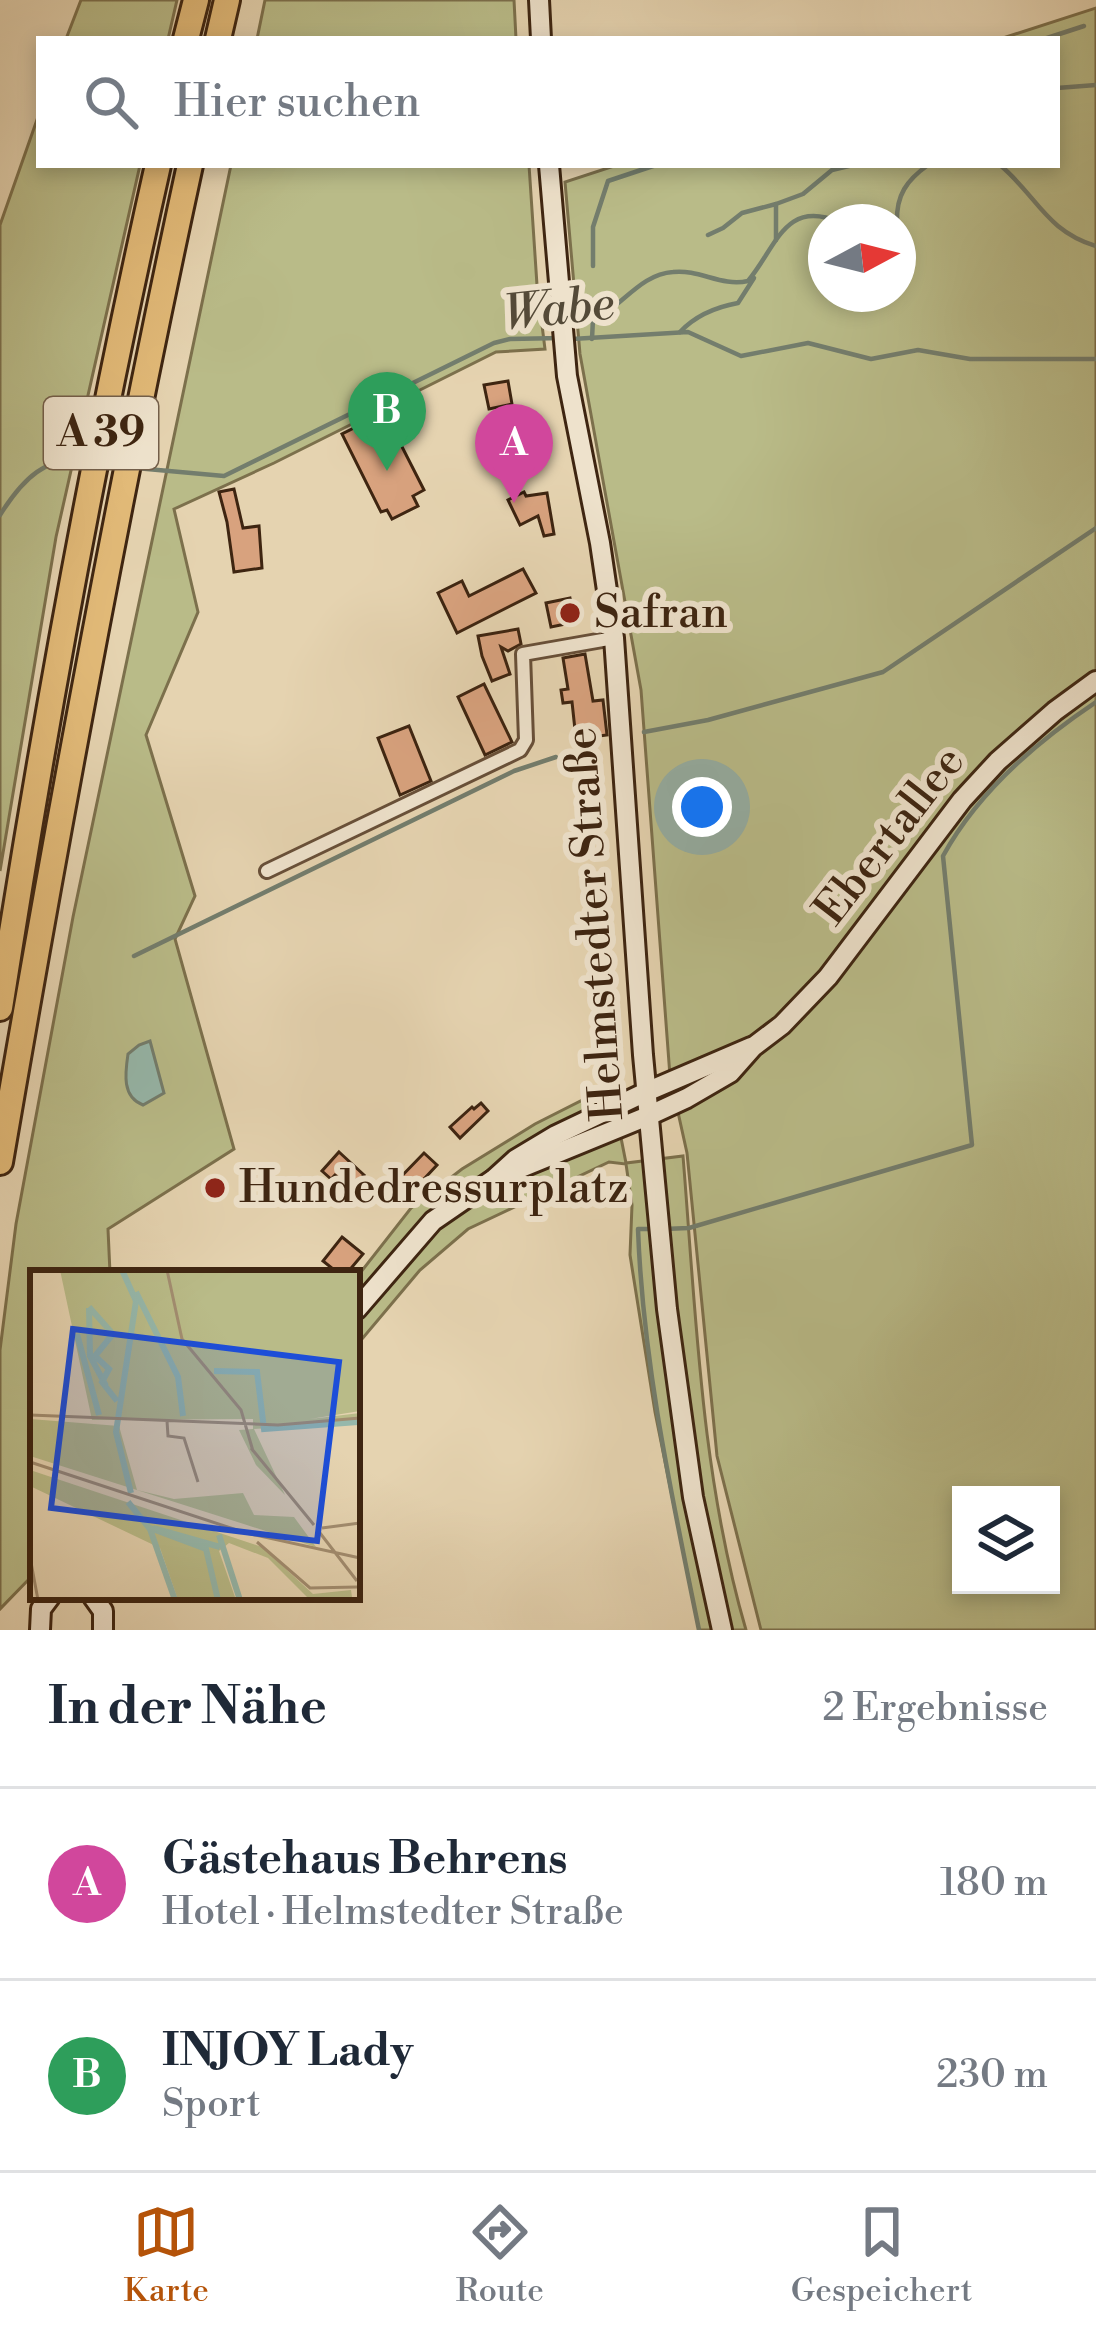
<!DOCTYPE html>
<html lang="de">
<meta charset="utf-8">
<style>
:root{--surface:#fff;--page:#f2f2f3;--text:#1f2937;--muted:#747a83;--line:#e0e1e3;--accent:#b45309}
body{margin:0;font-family:"Libre Bodoni",serif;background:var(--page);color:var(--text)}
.controls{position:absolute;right:36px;bottom:36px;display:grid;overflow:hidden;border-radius:0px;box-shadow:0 6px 18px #0003}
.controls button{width:108px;height:108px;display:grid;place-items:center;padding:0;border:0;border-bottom:3px solid var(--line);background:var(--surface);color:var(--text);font:60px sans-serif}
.compass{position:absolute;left:808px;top:204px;width:108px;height:108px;border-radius:50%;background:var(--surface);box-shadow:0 6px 18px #0003;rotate:83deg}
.you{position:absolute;left:702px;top:807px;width:42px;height:42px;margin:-30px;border:9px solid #fff;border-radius:50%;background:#1a73e8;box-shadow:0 0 0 18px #1a73e833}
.badge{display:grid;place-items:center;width:78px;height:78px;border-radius:50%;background:var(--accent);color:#fff;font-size:39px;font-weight:700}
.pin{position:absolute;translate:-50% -99px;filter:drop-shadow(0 3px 6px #0008)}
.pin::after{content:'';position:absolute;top:63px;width:42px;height:36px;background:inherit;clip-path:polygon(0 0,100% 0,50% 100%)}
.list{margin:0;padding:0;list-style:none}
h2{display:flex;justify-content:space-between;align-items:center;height:156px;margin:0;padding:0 48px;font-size:51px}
h2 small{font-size:39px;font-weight:400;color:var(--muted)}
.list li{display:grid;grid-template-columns:78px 1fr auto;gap:36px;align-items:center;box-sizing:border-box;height:192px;padding:0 48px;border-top:3px solid var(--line)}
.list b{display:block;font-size:45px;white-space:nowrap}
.list p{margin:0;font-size:39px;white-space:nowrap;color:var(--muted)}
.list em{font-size:39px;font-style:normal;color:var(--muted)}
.icon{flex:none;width:66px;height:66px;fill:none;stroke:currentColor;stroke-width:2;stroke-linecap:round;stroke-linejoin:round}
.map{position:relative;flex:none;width:1096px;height:1630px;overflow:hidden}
.search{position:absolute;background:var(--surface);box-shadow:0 6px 18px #0003;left:36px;right:36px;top:36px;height:132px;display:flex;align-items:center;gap:30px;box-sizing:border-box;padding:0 42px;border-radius:0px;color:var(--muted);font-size:45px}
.sheet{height:540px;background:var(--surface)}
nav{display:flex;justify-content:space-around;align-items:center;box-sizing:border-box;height:168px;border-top:3px solid var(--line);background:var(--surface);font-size:33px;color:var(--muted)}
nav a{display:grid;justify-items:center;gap:6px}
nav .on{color:var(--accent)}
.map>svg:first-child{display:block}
.green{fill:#b9bb88;stroke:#7c704c;stroke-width:3;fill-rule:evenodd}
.water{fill:#96b8ab;stroke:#737d6d;stroke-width:3}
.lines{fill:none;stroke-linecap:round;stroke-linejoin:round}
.stream{stroke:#737d6d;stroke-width:4.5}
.building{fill:#d8a27e;stroke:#3e2511;stroke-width:3}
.street-casing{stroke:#685039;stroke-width:18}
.secondary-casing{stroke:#3e2511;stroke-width:24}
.highway-casing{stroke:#3e2511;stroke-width:30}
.street{stroke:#eee2cc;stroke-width:12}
.secondary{stroke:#eee2cc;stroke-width:18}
.highway{stroke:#e2ba78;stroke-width:24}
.poi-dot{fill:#8f2418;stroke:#eee2cc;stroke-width:4.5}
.labels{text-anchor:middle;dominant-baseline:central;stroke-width:12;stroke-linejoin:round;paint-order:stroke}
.shield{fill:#eee2cc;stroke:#735e49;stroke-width:3}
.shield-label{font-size:42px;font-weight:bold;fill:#3e2511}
.poi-label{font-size:45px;fill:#3e2511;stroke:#eee2cc;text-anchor:start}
.street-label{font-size:45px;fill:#3e2511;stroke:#eee2cc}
.water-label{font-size:48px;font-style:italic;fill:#544a38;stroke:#eee2cc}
.inset-river{fill:none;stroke:#96b8ab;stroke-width:6}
.inset-road{fill:none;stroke:#a28d70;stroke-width:3}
.view{fill:#1d4ed8;fill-opacity:0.15;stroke:#1d4ed8;stroke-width:6}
.inset-edge{fill:none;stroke:#3e2511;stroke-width:6}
</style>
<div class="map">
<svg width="1096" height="1630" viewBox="0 0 1096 1630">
<rect width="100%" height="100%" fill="#e5d3b0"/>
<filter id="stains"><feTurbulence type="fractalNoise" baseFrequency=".00167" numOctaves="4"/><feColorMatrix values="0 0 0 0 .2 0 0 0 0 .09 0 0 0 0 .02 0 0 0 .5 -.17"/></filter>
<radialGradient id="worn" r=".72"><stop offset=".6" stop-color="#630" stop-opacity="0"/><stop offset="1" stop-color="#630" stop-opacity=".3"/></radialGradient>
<g class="green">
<path d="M81,0h96l-9,39h-102z"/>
<path d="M265,0h249l2,39h-259z"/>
<path d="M1096,8v1622h-335l-44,-174 -30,-303 -17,-77 -29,-386 -61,-336 -15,-172 52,-17h440v-126h-57zM826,222h72v72h-72zM961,1495h90v90h-90z"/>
<path d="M39,114v51h101l-84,372 -56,334v-646z"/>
<path d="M231,165h298l8,120 8,64 -49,3 -222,111 -100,46 24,103 -52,123 49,161 -20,43 59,210 -126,80 2,44h-77v302l-33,34v-259l16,-126 57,-307z"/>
<path d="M609,1077l17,86 57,-7c13,159 18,320 63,474h-47l-44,-218 -25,-157 2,-50 -6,-41 -17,-2 -141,67 -48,41 -63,75v-68l54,-69 51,-39 73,-45 67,-34z"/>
</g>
<path class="water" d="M150,1041l14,52 -21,12c-21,-8 -18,-31 -15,-51l11,-9z"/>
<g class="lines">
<g class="stream">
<path d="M1044,39l40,-13"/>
<path d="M1057,88l39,-3"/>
<path d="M1000,165c37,31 46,66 96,81"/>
<path d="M897,222c-1,-27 10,-42 31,-57"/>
<path d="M708,235l15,-7 19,-15 34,-9"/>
<path d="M776,240v-36l27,-10 29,-24 21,-5"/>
<path d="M593,266v-39l15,-46 48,-16"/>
<path d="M593,320c28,-12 47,-46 80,-48 27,-3 48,15 75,9 29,-35 37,-82 91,-59"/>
<path d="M680,332c16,-17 36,-25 58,-29l16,-25"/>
<path d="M572,339l116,-7 53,24 67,-13 63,16 47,-9 52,9h126"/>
<path d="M592,339l2,-40"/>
<path d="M136,468l88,8 270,-133 16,-4 51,-1"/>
<path d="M0,515c22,-35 46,-61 90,-55"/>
<path d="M644,732l64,-12 175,-48 213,-144"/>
<path d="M134,956l380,-185 42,-14"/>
<path d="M652,1229h-14c5,136 34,268 61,401"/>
<path d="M664,1229l25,-1 283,-83 -29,-289c35,-64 93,-114 153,-154"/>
</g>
</g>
<g class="building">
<path d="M508,381l4,23 -23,5 -5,-24z"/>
<path d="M371,419h14l1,6 8,-4 6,10 -3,6 27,53 -11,6 5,10 -26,13 -5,-9 -6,2 -39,-78 24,-12h5z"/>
<path d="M234,489l9,39 16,-2 3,42 -28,4 -7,-50 -8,-30z"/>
<path d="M524,492l2,4 21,-3 7,41 -10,2 -6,-20 -18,9 -12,-25z"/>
<path d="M523,569l13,24 -79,40 -19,-40 24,-12 7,15z"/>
<path d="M570,598l5,24 -24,5 -5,-24z"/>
<path d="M518,629l3,15 -13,7 -7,-4 9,27 -18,7 -10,-25 -4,-20z"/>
<path d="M585,654l8,47 10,-1 4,35 -31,4 -4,-37 -9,1 -2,-13 7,-1 -5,-31z"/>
<path d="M484,684l28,58 -27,13 -27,-58z"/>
<path d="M409,726l22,55 -31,14 -22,-57z"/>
<path d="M481,1103l7,8 -28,27 -10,-11 22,-20 2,2z"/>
<path d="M339,1152l25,23 -13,14 -16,-14 -4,4 -9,-8z"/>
<path d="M424,1153l13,12 -29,31 -13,-13z"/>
<path d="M342,1237l21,17 -16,19h-9l-15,-12z"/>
</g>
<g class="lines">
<g class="street-casing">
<path id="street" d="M267,871l253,-121 6,-10 -3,-86 91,-16"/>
</g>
<g class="secondary-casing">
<g id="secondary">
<path d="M539,0l2,39"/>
<path d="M549,165l18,211 33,167 14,95 29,417 24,254 26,188 29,133"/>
<path d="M494,1179l154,-63 39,-18 43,-25 23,-26 29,-22 46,-48 134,-177 36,-39 57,-50 41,-30"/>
<path d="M357,1309l76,-88 61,-42 22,-20 40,-24 90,-43 105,-45"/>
<path d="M93,1597l10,14v19"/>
<path d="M40,1630l1,-21 9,-12"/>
</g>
</g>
<g class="highway-casing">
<g id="highway">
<path d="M186,39l10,-39"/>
<path d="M218,39l9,-39"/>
<path d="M0,1008c44,-283 95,-564 158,-843"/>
<path d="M0,1162c57,-333 118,-666 190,-997"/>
</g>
</g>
<use href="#street" class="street"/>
<use href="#secondary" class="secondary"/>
<use href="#highway" class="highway"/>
</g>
<g class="poi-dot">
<circle cx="570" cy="613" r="12"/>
<circle cx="215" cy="1188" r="12"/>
</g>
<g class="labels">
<rect class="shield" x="44" y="397" width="114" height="72" rx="9"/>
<g class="shield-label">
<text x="101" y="433">A 39</text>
</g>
<g class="poi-label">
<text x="594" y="613">Safran</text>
<text x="239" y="1188">Hundedressurplatz</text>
</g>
<g class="street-label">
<text transform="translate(890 836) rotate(-52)">Ebertallee</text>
<text transform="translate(595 924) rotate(-94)">Helmstedter Straße</text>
</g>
<g class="water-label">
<text transform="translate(559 310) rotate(-6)">Wabe</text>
</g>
</g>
<g transform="translate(30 1270)">
<rect width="330" height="330" fill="#e5d3b0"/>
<path d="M30,0h300v141l-50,8 50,-6v9l-106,7 31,66 -29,-30 -17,-35 14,-1v-10l-161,1zM0,149l89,7 18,64 37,9 69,-6 11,22 40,2 22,30 -286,-91zM0,200l232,77 51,47 38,-4 1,7 -42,3 -42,-42 -39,-15 -10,8 17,49h-58l-18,-52 -130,-62z" fill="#b9bb88"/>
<path class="inset-river" d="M92,0l14,31 -20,131 15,61M106,22l42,85 5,39M59,37l24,27 -18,22 14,13 -7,13 15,19M59,38l1,48 16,30M47,64l22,81M184,101l43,1 7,57 94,-7M98,232l22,27 25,71M120,258l56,21 12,51M123,258l67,19M189,265l21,65"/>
<path class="inset-road" d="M137,0l15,69 59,71 12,41M0,145l248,10 82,-7M137,151l1,15 16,2 14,44M221,178l63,77M0,192l216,71 114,25M292,258l38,-5M290,263l37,48M227,272l53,46 47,-1M0,287l8,43"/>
<path class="view" d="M43,59l266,33 -22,179 -266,-33z"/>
<rect width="330" height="330" class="inset-edge"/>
</g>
<rect width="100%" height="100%" filter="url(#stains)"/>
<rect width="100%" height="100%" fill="url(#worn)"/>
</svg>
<div class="controls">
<button><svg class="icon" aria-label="layers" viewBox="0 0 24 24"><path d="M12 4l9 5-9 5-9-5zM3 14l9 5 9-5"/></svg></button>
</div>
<svg class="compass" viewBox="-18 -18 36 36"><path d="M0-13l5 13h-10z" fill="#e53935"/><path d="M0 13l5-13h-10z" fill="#747a83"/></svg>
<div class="you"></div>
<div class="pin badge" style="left:514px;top:503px;background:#d1479c">A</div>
<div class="pin badge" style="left:387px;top:471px;background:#2e9e5b">B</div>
<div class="search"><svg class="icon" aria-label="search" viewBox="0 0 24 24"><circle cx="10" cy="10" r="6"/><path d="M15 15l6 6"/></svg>Hier suchen</div>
</div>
<section class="sheet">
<h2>In der Nähe<small>2 Ergebnisse</small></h2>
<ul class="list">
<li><span class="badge" style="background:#d1479c">A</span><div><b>Gästehaus Behrens</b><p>Hotel · Helmstedter Straße</p></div><em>180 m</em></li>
<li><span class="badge" style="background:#2e9e5b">B</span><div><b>INJOY Lady</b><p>Sport</p></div><em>230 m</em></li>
</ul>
</section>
<nav>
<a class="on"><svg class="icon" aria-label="map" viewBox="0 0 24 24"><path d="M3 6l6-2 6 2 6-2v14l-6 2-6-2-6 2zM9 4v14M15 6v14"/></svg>Karte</a>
<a><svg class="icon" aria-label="directions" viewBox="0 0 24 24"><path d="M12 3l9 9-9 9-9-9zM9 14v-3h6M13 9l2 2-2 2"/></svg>Route</a>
<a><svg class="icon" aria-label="saved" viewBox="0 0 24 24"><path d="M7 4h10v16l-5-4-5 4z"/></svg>Gespeichert</a>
</nav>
